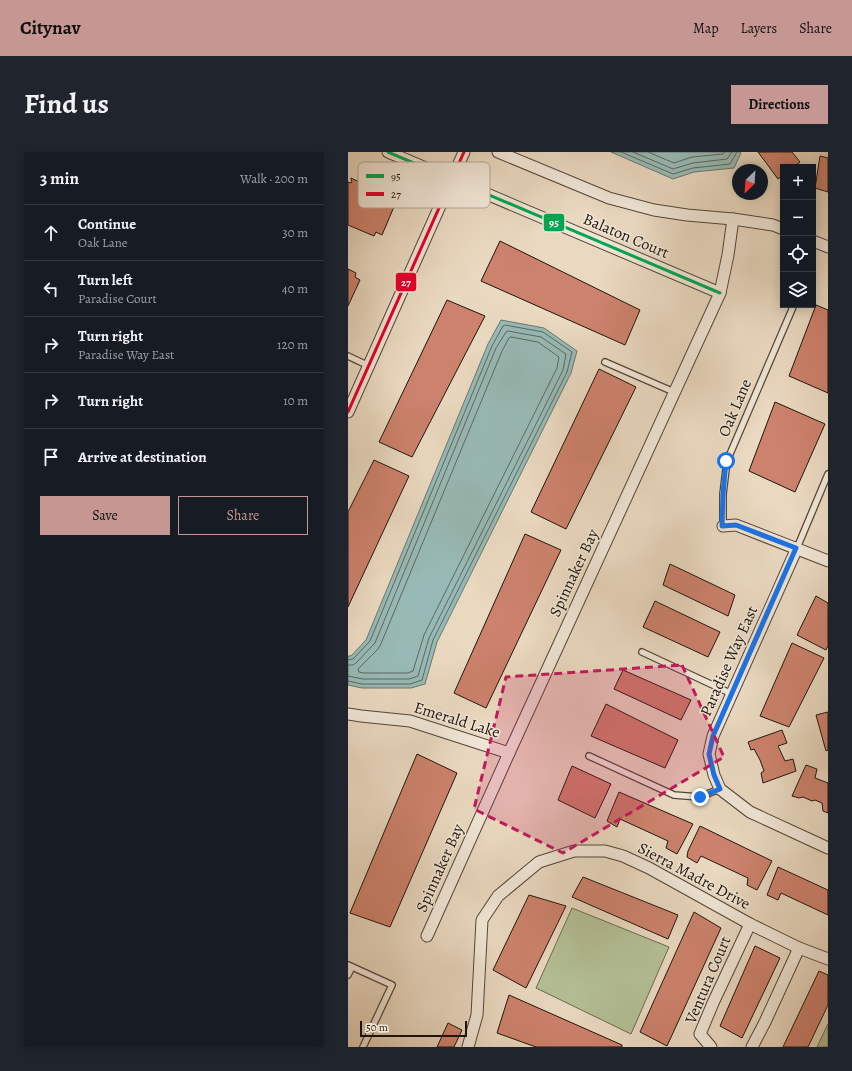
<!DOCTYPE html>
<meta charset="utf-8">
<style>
:root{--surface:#171b24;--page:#20242c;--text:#f1f3f6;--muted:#9ea1a6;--line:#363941;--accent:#c59692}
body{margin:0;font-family:Alegreya,serif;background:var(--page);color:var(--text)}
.controls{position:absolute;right:12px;top:12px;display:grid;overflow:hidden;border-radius:0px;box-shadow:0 2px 10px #0003}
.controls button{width:36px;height:36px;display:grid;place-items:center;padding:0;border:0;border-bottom:1px solid var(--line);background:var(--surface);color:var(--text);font:20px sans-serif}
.compass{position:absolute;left:384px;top:12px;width:36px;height:36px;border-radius:50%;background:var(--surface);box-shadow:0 2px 10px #0003;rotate:205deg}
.scale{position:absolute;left:12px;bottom:10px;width:107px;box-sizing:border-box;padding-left:4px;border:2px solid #1f150a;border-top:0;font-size:11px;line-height:14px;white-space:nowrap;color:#1f150a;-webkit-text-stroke:3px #f1e6d7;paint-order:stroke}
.stop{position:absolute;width:12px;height:12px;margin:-9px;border:3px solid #1a73e8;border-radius:50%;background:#fff}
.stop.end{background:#1a73e8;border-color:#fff;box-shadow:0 1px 4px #0008}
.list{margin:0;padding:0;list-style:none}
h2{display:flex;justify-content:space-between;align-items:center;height:52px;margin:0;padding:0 16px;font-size:17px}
h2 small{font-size:13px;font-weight:400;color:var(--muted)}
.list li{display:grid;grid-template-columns:26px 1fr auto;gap:12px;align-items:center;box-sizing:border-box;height:56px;padding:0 16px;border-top:1px solid var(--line)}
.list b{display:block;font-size:15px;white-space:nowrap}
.list p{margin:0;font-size:13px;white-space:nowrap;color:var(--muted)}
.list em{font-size:13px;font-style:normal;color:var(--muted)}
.actions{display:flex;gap:8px;padding:12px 16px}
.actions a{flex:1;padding:9px 0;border:1px solid var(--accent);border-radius:0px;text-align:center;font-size:14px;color:var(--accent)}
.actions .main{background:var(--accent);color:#111}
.icon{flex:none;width:22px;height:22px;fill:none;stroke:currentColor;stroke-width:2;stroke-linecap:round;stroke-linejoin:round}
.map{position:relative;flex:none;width:480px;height:895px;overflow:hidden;border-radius:0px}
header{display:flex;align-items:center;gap:24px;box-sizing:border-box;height:56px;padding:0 20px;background:var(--accent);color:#111}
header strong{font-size:19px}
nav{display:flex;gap:22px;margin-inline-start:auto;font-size:14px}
.intro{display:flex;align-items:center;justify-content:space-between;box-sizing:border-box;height:96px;padding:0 24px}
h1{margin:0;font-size:28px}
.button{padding:10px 18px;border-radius:0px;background:var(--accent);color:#111;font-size:14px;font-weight:700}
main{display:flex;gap:24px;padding:0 24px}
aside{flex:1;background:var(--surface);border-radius:0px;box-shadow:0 2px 10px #0003}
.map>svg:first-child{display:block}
.green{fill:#b4c096;stroke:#6a6a50}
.water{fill:#98bab6;stroke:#687871}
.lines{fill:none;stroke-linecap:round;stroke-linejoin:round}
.shore{stroke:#5c6860;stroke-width:1}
.building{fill:#cd826d;stroke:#1f150a}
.lane-casing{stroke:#524638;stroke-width:8}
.street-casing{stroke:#524638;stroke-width:13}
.lane{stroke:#f1e6d7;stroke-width:5.5}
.street{stroke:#f1e6d7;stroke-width:11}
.bus-1-casing{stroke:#f1e6d7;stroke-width:6}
.bus-2-casing{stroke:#f1e6d7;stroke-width:6}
.bus-1{stroke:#00a651;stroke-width:3}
.bus-2{stroke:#e4002b;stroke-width:3}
.route{stroke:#1a73e8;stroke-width:5}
.marked{fill:#c2185b;fill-opacity:0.2;stroke:#c2185b;stroke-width:3;stroke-dasharray:8 5;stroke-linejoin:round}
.labels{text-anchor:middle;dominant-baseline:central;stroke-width:3;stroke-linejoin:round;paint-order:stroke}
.street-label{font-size:16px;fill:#1f150a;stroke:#f1e6d7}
.key{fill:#f1e6d7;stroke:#b2a79a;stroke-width:1}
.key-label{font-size:11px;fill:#1f150a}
.line-badge{stroke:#f1e6d7;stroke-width:1.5}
.badge-label{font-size:11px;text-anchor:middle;font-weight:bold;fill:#fff}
</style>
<header>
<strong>Citynav</strong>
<nav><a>Map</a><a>Layers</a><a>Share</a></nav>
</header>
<div class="intro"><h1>Find us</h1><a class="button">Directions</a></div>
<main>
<aside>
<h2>3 min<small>Walk · 200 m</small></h2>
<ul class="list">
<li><svg class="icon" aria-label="ahead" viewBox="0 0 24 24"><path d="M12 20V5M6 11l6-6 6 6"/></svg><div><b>Continue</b><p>Oak Lane</p></div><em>30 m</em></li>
<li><svg class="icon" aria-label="left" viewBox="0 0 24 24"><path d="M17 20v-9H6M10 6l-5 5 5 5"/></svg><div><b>Turn left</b><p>Paradise Court</p></div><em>40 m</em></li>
<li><svg class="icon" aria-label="right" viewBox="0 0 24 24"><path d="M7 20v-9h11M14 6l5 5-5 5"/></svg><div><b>Turn right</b><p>Paradise Way East</p></div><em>120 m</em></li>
<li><svg class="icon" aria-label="right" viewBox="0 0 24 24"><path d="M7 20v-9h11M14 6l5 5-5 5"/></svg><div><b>Turn right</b></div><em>10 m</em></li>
<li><svg class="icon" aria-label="arrive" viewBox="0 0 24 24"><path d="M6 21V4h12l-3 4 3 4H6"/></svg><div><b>Arrive at destination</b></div></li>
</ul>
<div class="actions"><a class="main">Save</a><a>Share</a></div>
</aside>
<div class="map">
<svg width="480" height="895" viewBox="0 0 480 895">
<rect width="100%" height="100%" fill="#ead9c1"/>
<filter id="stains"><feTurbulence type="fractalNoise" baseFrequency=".005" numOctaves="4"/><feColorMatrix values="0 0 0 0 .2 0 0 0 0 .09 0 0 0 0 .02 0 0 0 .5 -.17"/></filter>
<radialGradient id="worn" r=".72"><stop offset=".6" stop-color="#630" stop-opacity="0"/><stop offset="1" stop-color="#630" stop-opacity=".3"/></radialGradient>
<g class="green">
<path d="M224,756l97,39 -38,87 -95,-46z"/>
<path d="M480,872v23h-11z"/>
</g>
<g class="water">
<path d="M263,0h129l1,1 -7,15 -40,4 -21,7z"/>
<path d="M153,168l43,8 33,23 -6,22 -134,269 -12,42 -14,4h-49l-14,-3v-29h3l15,-16 122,-296z"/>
</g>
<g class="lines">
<g class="shore">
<path d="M273,0l52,22 20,-6 37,-4 7,-12"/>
<path d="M285,0l40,17 20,-6 34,-4 5,-7"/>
<path d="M300,0l26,11 18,-6 31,-3 2,-2"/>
<path d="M163,185l27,5 21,15 -2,11 -133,267 -11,36 -5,2h-44l-5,-1 -1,-3 19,-19 3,-4 122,-295 7,-13z"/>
<path d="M0,508l5,-1 17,-18 122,-295 11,-20 2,-1 38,7 29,20 -5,20 -134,268 -11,40 -12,4h-48l-14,-3"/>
<path d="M0,513h5l3,-2 19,-20 121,-295 10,-16 2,-1 33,6 25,17 -3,16 -134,268 -11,38 -9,3h-46l-15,-3"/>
</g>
</g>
<g class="building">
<path d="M410,0h34l8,10 -6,5h-11v8l-5,4z"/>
<path d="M472,4l8,2v34l-13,-4z"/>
<path d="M3,26l17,8 3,-6 7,3 -2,6 16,6 -2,4 6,3 -14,33 -6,-3 -2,4 -26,-11v-43l3,1 1,-2 -1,-1z"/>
<path d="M152,89l140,69 -15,35 -144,-64z"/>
<path d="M0,117l8,4 -1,4 5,3 -12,26z"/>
<path d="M99,148l38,16 -73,141 -33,-15z"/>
<path d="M468,153l12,5v83l-39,-17z"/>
<path d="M251,217l37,18 -70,142 -35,-17z"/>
<path d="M427,250l50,22 -30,68 -46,-21z"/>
<path d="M26,308l35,16 -61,131v-95z"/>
<path d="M177,382l36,16 -75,158 -32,-15z"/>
<path d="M322,412l65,31 -7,21 -65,-31z"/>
<path d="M468,444l12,7v43l-2,4 -29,-15z"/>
<path d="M307,449l65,31 -12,25 -65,-30z"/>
<path d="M444,491l32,15 -35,69 -29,-11z"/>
<path d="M275,518l68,30 -10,20 -67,-31z"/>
<path d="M258,552l72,36 -13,28 -74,-32z"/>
<path d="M480,560v38l-2,1 -10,-36z"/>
<path d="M434,578l5,13 -9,3 7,15 8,-2 3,12 -33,12 -2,-10 3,-2 -4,-11 -6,-11 -3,1 -3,-8z"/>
<path d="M69,602l40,19 -67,154 -40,-14z"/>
<path d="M458,613l11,4 -2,9 13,5v30l-5,-2 -1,-8 -7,-3 -3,1 -9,-4 -4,1 -7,-2z"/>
<path d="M224,614l39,18 -16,34 -37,-18z"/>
<path d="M271,640l74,32 -16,30 -11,-6 2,-7 -48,-22 -3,8 -10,-6z"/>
<path d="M352,674l72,35 -15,29 -10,-5 1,-7 -47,-22 -4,7 -10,-6 1,-6z"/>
<path d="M430,715l50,23v25l-47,-22 -3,7 -11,-5z"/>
<path d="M235,725l95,38 -10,24 -96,-42z"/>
<path d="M181,743l37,11 -40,82 -33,-18z"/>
<path d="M346,760l27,16 -54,118 -27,-14z"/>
<path d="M407,794l25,12 -38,80 -22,-12z"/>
<path d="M471,819l9,4v30l-20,42h-25z"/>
<path d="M161,843l113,50v2h-86l-39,-14z"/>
<path d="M100,871l14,7 -8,17h-17z"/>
</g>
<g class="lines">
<g class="lane-casing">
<g id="lane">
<path d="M0,204l21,10"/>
<path d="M257,210l69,30"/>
<path d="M375,374v-32l4,-33 66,-154"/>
<path d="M449,396l31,-74"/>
<path d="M294,500l90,42"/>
<path d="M241,604l85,39 25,2 21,-8"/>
<path d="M0,813l44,20 -29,62"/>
<path d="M0,823l4,-8"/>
</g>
</g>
<g class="street-casing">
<g id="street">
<path d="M40,0l332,141"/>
<path d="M150,0l111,46 45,12 33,5 46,4 40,6 10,4"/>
<path d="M465,89l15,6"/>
<path d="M0,260l116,-260"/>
<path d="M375,374l13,-1 92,36"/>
<path d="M449,396l-84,188 -4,18 5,21 6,14 30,23 78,36"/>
<path d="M0,562l13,2 49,5 99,32"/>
<path d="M79,784l82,-183 211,-460 8,-38 5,-36"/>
<path d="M120,895l9,-32 5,-95 16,-24 41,-34 35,-11h31l18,5 26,12 101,56 49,24 29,11"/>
<path d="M363,895l-11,-13 13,-31 37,-79"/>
<path d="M404,895l13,-25 34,-74"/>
</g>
</g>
<use href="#lane" class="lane"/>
<use href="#street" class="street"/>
<g class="bus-1-casing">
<path id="bus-1" d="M40,0l332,141"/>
</g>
<g class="bus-2-casing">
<path id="bus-2" d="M0,260l116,-260"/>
</g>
<use href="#bus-1" class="bus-1"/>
<use href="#bus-2" class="bus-2"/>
</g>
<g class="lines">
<path class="route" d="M352,645l20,-8 -6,-14 -5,-21 4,-18 83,-188 -60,-23 -14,1 1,-32 3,-33"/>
</g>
<path class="marked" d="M334,513l42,92 -161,96 -89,-44 32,-132z"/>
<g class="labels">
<g class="street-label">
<text transform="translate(278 84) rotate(23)">Balaton Court</text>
<text transform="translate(387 256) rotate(-67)">Oak Lane</text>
<text transform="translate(226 421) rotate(-65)">Spinnaker Bay</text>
<text transform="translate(381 509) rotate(-66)">Paradise Way East</text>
<text transform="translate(109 568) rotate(17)">Emerald Lake</text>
<text transform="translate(92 716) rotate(-66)">Spinnaker Bay</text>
<text transform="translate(346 724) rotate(28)">Sierra Madre Drive</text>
<text transform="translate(360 828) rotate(-67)">Ventura Court</text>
</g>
</g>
<rect x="10" y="10" width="132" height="46" rx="6" class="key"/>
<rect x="18" y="22" width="18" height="4" fill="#00a651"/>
<rect x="18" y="40" width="18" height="4" fill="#e4002b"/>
<g class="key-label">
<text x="43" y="28">95</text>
<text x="43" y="46">27</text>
</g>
<g class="line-badge">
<rect x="195" y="61" width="22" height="19" rx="4" fill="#00a651"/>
<rect x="47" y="120" width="22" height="20" rx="4" fill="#e4002b"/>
</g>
<g class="badge-label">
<text x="206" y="74">95</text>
<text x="58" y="134">27</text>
</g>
<rect width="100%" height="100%" filter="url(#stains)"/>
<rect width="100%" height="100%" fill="url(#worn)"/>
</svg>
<div class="controls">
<button>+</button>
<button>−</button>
<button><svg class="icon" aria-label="locate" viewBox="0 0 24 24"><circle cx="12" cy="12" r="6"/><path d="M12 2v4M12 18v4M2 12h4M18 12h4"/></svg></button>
<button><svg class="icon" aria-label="layers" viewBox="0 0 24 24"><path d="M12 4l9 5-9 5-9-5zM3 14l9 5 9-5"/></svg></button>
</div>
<svg class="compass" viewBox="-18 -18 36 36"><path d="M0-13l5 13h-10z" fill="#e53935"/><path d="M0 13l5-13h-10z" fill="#9ea1a6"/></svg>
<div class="scale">50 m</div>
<div class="stop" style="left:378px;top:309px"></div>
<div class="stop end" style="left:352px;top:645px"></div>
</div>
</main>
